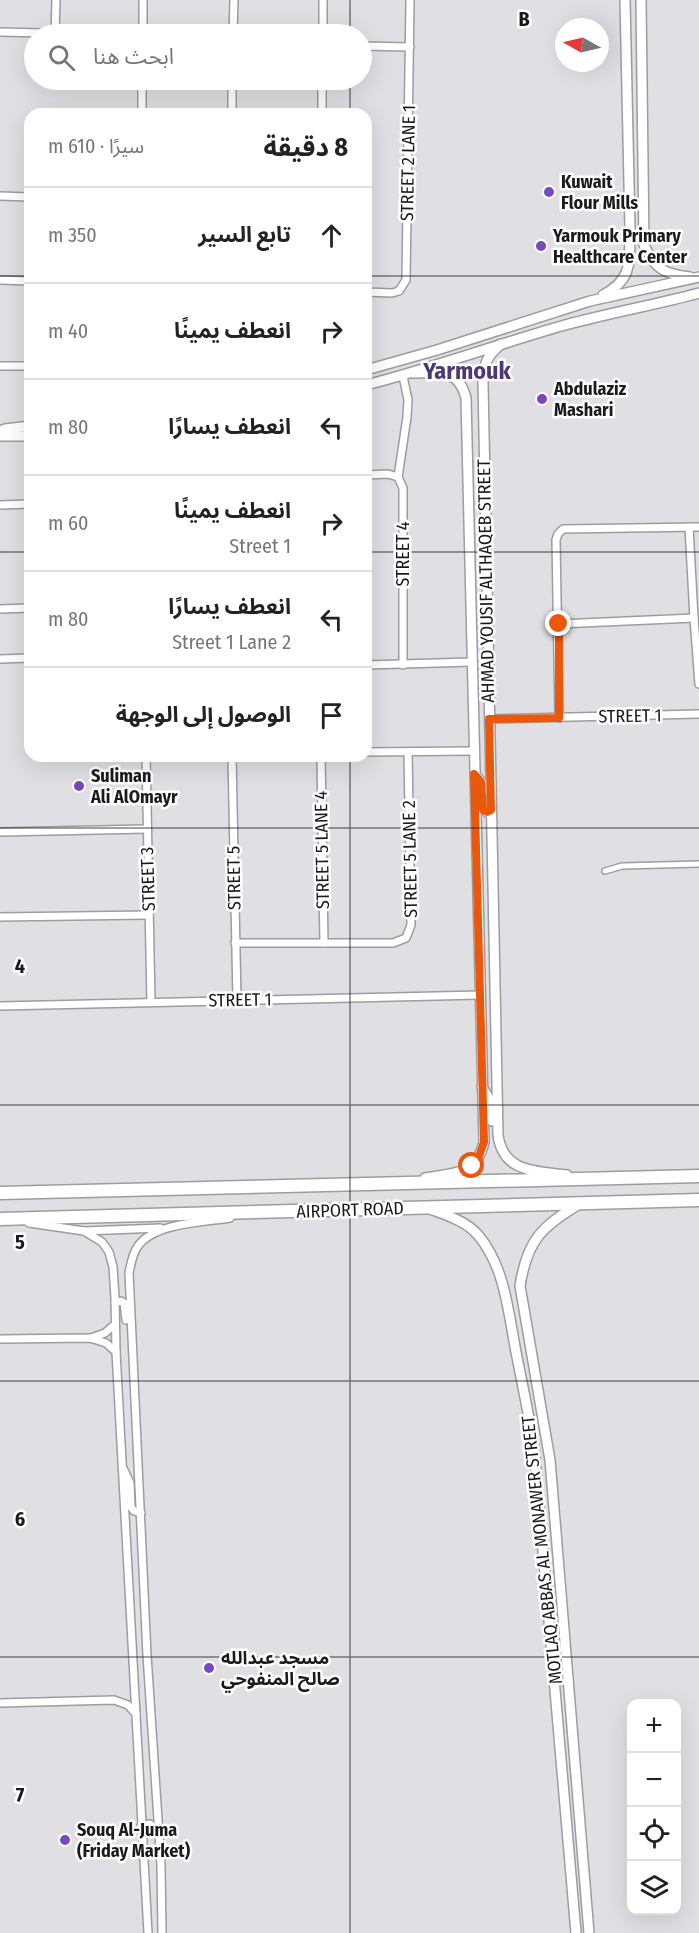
<!DOCTYPE html>
<html lang="ar">
<meta charset="utf-8">
<style>
:root{--surface:#fff;--page:#f2f2f2;--text:#222;--muted:#767676;--line:#e0e0e0}
body{margin:0;font-family:"Fira Sans Condensed","Noto Sans Arabic",sans-serif;background:var(--page);color:var(--text);direction:rtl}
.controls{position:absolute;right:18px;bottom:18px;display:grid;overflow:hidden;border-radius:12px;box-shadow:0 6px 24px #0002}
.controls button{width:54px;height:54px;display:grid;place-items:center;padding:0;border:0;border-bottom:2px solid var(--line);background:var(--surface);color:var(--text);font:30px sans-serif}
.compass{position:absolute;left:555px;top:18px;width:54px;height:54px;border-radius:50%;background:var(--surface);box-shadow:0 6px 24px #0002;rotate:278deg}
.stop{position:absolute;width:18px;height:18px;margin:-14px;border:4px solid #ea580c;border-radius:50%;background:#fff}
.stop.end{background:#ea580c;border-color:#fff;box-shadow:0 2px 6px #0008}
.list{margin:0;padding:0;list-style:none}
h2{display:flex;justify-content:space-between;align-items:center;height:78px;margin:0;padding:0 24px;font-size:26px}
h2 small{font-size:20px;font-weight:400;color:var(--muted)}
.list li{display:grid;grid-template-columns:39px 1fr auto;gap:18px;align-items:center;box-sizing:border-box;height:96px;padding:0 24px;border-top:2px solid var(--line)}
.list b{display:block;font-size:22px;white-space:nowrap}
.list p{margin:0;font-size:20px;white-space:nowrap;color:var(--muted)}
.list em{font-size:20px;font-style:normal;color:var(--muted)}
.icon{flex:none;width:33px;height:33px;fill:none;stroke:currentColor;stroke-width:2;stroke-linecap:round;stroke-linejoin:round}
.map{position:relative;flex:none;width:699px;height:1933px;overflow:hidden;direction:ltr}
.search{position:absolute;background:var(--surface);box-shadow:0 6px 24px #0002;left:24px;top:24px;width:348px;height:66px;display:flex;align-items:center;gap:15px;box-sizing:border-box;padding:0 21px;border-radius:33px;color:var(--muted);font-size:22px}
.panel{position:absolute;background:var(--surface);box-shadow:0 6px 24px #0002;left:24px;top:108px;width:348px;height:654px;border-radius:18px;direction:rtl}
.map>svg:first-child{display:block}
.lines{fill:none;stroke-linecap:round;stroke-linejoin:round}
.pedestrian-casing{stroke:#9d9ca0;stroke-width:8}
.minor-casing{stroke:#9d9ca0;stroke-width:10}
.tertiary-casing{stroke:#9d9ca0;stroke-width:12}
.trunk-casing{stroke:#9d9ca0;stroke-width:15}
.pedestrian{stroke:#fff;stroke-width:5}
.minor{stroke:#fff;stroke-width:7}
.tertiary{stroke:#fff;stroke-width:9}
.trunk{stroke:#fff;stroke-width:12}
.route{stroke:#ea580c;stroke-width:8}
.grid{fill:none;stroke:#1b1a1c;stroke-width:1.5;stroke-opacity:0.55}
.poi-dot{fill:#7748c0;stroke:#fff;stroke-width:2}
.labels{text-anchor:middle;dominant-baseline:central;stroke-width:5;stroke-linejoin:round;paint-order:stroke}
.street-label{font-size:18px;fill:#1b1a1c;stroke:#fff}
.poi-label{font-size:18px;font-weight:bold;fill:#1b1a1c;stroke:#fff;text-anchor:start}
.district-label{font-size:24px;font-weight:bold;fill:#4d3874;stroke:#fff}
.grid-label{font-size:20px;text-anchor:middle;font-weight:bold;fill:#1b1a1c;stroke:#fff;stroke-width:5;stroke-linejoin:round;paint-order:stroke}
</style>
<div class="map">
<svg width="699" height="1933" viewBox="0 0 699 1933">
<rect width="100%" height="100%" fill="#e0dfe4"/>
<g class="lines">
<g class="pedestrian-casing">
<path id="pedestrian" d="M605,871l17,-5 77,-2"/>
</g>
<g class="minor-casing">
<g id="minor">
<path d="M0,32l87,2"/>
<path d="M55,34l1,-34"/>
<path d="M143,34v-34"/>
<path d="M233,34l1,-34"/>
<path d="M323,34v-34"/>
<path d="M362,46l48,1"/>
<path d="M142,114v-34"/>
<path d="M232,114v-34"/>
<path d="M322,114v-34"/>
<path d="M0,196l30,1"/>
<path d="M0,280l30,1"/>
<path d="M366,292l26,1 7,-2 7,-11 4,-280"/>
<path d="M0,366h30"/>
<path d="M366,475l22,-1 10,3 5,11v177"/>
<path d="M398,477l9,-60 1,-17 -5,-24"/>
<path d="M0,505l30,-1"/>
<path d="M0,609l30,-1"/>
<path d="M694,618l5,66"/>
<path d="M559,624l135,-6 -5,-91"/>
<path d="M0,659l30,-1"/>
<path d="M366,665l106,-3"/>
<path d="M559,718l-3,-178 2,-6 5,-5 136,-2"/>
<path d="M489,719l210,-5"/>
<path d="M366,752l108,-1"/>
<path d="M146,756l5,246"/>
<path d="M232,756l5,244"/>
<path d="M321,756l3,187"/>
<path d="M0,832l147,-3"/>
<path d="M0,917l149,-2"/>
<path d="M235,943h158l13,-5 5,-13 -3,-173"/>
<path d="M0,1006l480,-11"/>
<path d="M29,1223l55,8 18,11 7,10 4,15 2,31 1,54 32,581"/>
<path d="M84,1231l76,-3"/>
<path d="M115,1303l6,-2 3,2 2,17"/>
<path d="M91,1338l14,-5 9,-8"/>
<path d="M0,1339l90,-1 16,5 10,9"/>
<path d="M124,1470l6,13 1,24 3,4 7,2"/>
<path d="M0,1703l114,-3 14,5 8,9"/>
<path d="M141,1826l9,-2 5,5v5"/>
<path d="M162,1933l-1,-68 -14,-210 -18,-382c2,-9 3,-19 9,-27 16,-23 66,-24 92,-28"/>
</g>
</g>
<g class="tertiary-casing">
<g id="tertiary">
<path d="M641,0l3,245c11,24 20,29 46,32"/>
<path d="M603,295c31,-16 26,-35 27,-66l-5,-229"/>
<path d="M501,344c-15,13 -17,19 -18,39l15,752c5,38 38,36 69,40"/>
<path d="M366,370l71,-20 153,-49 109,-24"/>
<path d="M413,373c25,0 45,-6 53,25l18,744c-7,33 -31,31 -59,36"/>
<path d="M366,385c67,-17 132,-41 199,-60 44,-12 89,-20 134,-32"/>
<path d="M0,431l5,-2 25,-3"/>
<path d="M0,436h30"/>
<path d="M476,776l5,6 1,24 5,6 4,-2"/>
<path d="M482,1087l8,13 2,21"/>
<path d="M581,1203c-39,23 -54,37 -61,83l30,174 39,473"/>
<path d="M430,1209c16,6 36,12 48,26 27,32 30,76 38,117 6,31 13,63 18,95l42,486"/>
</g>
</g>
<g class="trunk-casing">
<g id="trunk">
<path d="M0,1193l699,-17"/>
<path d="M0,1219l699,-19"/>
</g>
</g>
<use href="#pedestrian" class="pedestrian"/>
<use href="#minor" class="minor"/>
<use href="#tertiary" class="tertiary"/>
<use href="#trunk" class="trunk"/>
</g>
<g class="lines">
<path class="route" d="M472,1166l6,-7 6,-17 -10,-368 7,8 2,28 4,2 4,-2 -2,-91 70,-1v-94"/>
</g>
<path class="grid" d="M350,0v34M350,80v34M0,276h30M366,276h333M0,552h30M366,552h333M350,756v1177M0,828h699M0,1105h699M0,1381h699M0,1657h699"/>
<g class="poi-dot">
<circle cx="549" cy="192" r="6"/>
<circle cx="541" cy="246" r="6"/>
<circle cx="542" cy="399" r="6"/>
<circle cx="79" cy="786" r="6"/>
<circle cx="209" cy="1668" r="6"/>
<circle cx="65" cy="1840" r="6"/>
</g>
<g class="labels">
<g class="street-label">
<text transform="translate(408 163) rotate(-89)">STREET 2 LANE 1</text>
<text transform="translate(403 554) rotate(-90)">STREET 4</text>
<text transform="translate(486 581) rotate(-91)">AHMAD YOUSIF ALTHAQEB STREET</text>
<text transform="translate(630 716) rotate(-1)">STREET 1</text>
<text transform="translate(322 850) rotate(-91)">STREET 5 LANE 4</text>
<text transform="translate(410 859) rotate(-91)">STREET 5 LANE 2</text>
<text transform="translate(234 878) rotate(-91)">STREET 5</text>
<text transform="translate(148 879) rotate(-92)">STREET 3</text>
<text transform="translate(240 1000) rotate(-1)">STREET 1</text>
<text transform="translate(350 1210) rotate(-2)">AIRPORT ROAD</text>
<text transform="translate(542 1550) rotate(-96)">MOTLAQ ABBAS AL MONAWER STREET</text>
</g>
<g class="poi-label">
<text x="561" y="182">Kuwait<tspan x="561" dy="21">Flour Mills</tspan></text>
<text x="553" y="236">Yarmouk Primary<tspan x="553" dy="21">Healthcare Center</tspan></text>
<text x="554" y="389">Abdulaziz<tspan x="554" dy="21">Mashari</tspan></text>
<text x="91" y="776">Suliman<tspan x="91" dy="21">Ali AlOmayr</tspan></text>
<text x="221" y="1658">مسجد عبدالله<tspan x="221" dy="21">صالح المنفوحي</tspan></text>
<text x="77" y="1830">Souq Al-Juma<tspan x="77" dy="21">(Friday Market)</tspan></text>
</g>
<g class="district-label">
<text x="467" y="371">Yarmouk</text>
</g>
</g>
<g class="grid-label">
<text x="524" y="26">B</text>
<text x="20" y="973">4</text>
<text x="20" y="1249">5</text>
<text x="20" y="1526">6</text>
<text x="20" y="1802">7</text>
</g>
</svg>
<div class="controls">
<button>+</button>
<button>−</button>
<button><svg class="icon" aria-label="locate" viewBox="0 0 24 24"><circle cx="12" cy="12" r="6"/><path d="M12 2v4M12 18v4M2 12h4M18 12h4"/></svg></button>
<button><svg class="icon" aria-label="layers" viewBox="0 0 24 24"><path d="M12 4l9 5-9 5-9-5zM3 14l9 5 9-5"/></svg></button>
</div>
<svg class="compass" viewBox="-18 -18 36 36"><path d="M0-13l5 13h-10z" fill="#e53935"/><path d="M0 13l5-13h-10z" fill="#767676"/></svg>
<div class="stop" style="left:472px;top:1166px"></div>
<div class="stop end" style="left:559px;top:624px"></div>
<div class="search"><svg class="icon" aria-label="search" viewBox="0 0 24 24"><circle cx="10" cy="10" r="6"/><path d="M15 15l6 6"/></svg>ابحث هنا</div>
<section class="panel">
<h2>8 دقيقة<small>سيرًا · 610 m</small></h2>
<ul class="list">
<li><svg class="icon" aria-label="ahead" viewBox="0 0 24 24"><path d="M12 20V5M6 11l6-6 6 6"/></svg><div><b>تابع السير</b></div><em>350 m</em></li>
<li><svg class="icon" aria-label="right" viewBox="0 0 24 24"><path d="M7 20v-9h11M14 6l5 5-5 5"/></svg><div><b>انعطف يمينًا</b></div><em>40 m</em></li>
<li><svg class="icon" aria-label="left" viewBox="0 0 24 24"><path d="M17 20v-9H6M10 6l-5 5 5 5"/></svg><div><b>انعطف يسارًا</b></div><em>80 m</em></li>
<li><svg class="icon" aria-label="right" viewBox="0 0 24 24"><path d="M7 20v-9h11M14 6l5 5-5 5"/></svg><div><b>انعطف يمينًا</b><p>Street 1</p></div><em>60 m</em></li>
<li><svg class="icon" aria-label="left" viewBox="0 0 24 24"><path d="M17 20v-9H6M10 6l-5 5 5 5"/></svg><div><b>انعطف يسارًا</b><p>Street 1 Lane 2</p></div><em>80 m</em></li>
<li><svg class="icon" aria-label="arrive" viewBox="0 0 24 24"><path d="M6 21V4h12l-3 4 3 4H6"/></svg><div><b>الوصول إلى الوجهة</b></div></li>
</ul>
</section>
</div>
